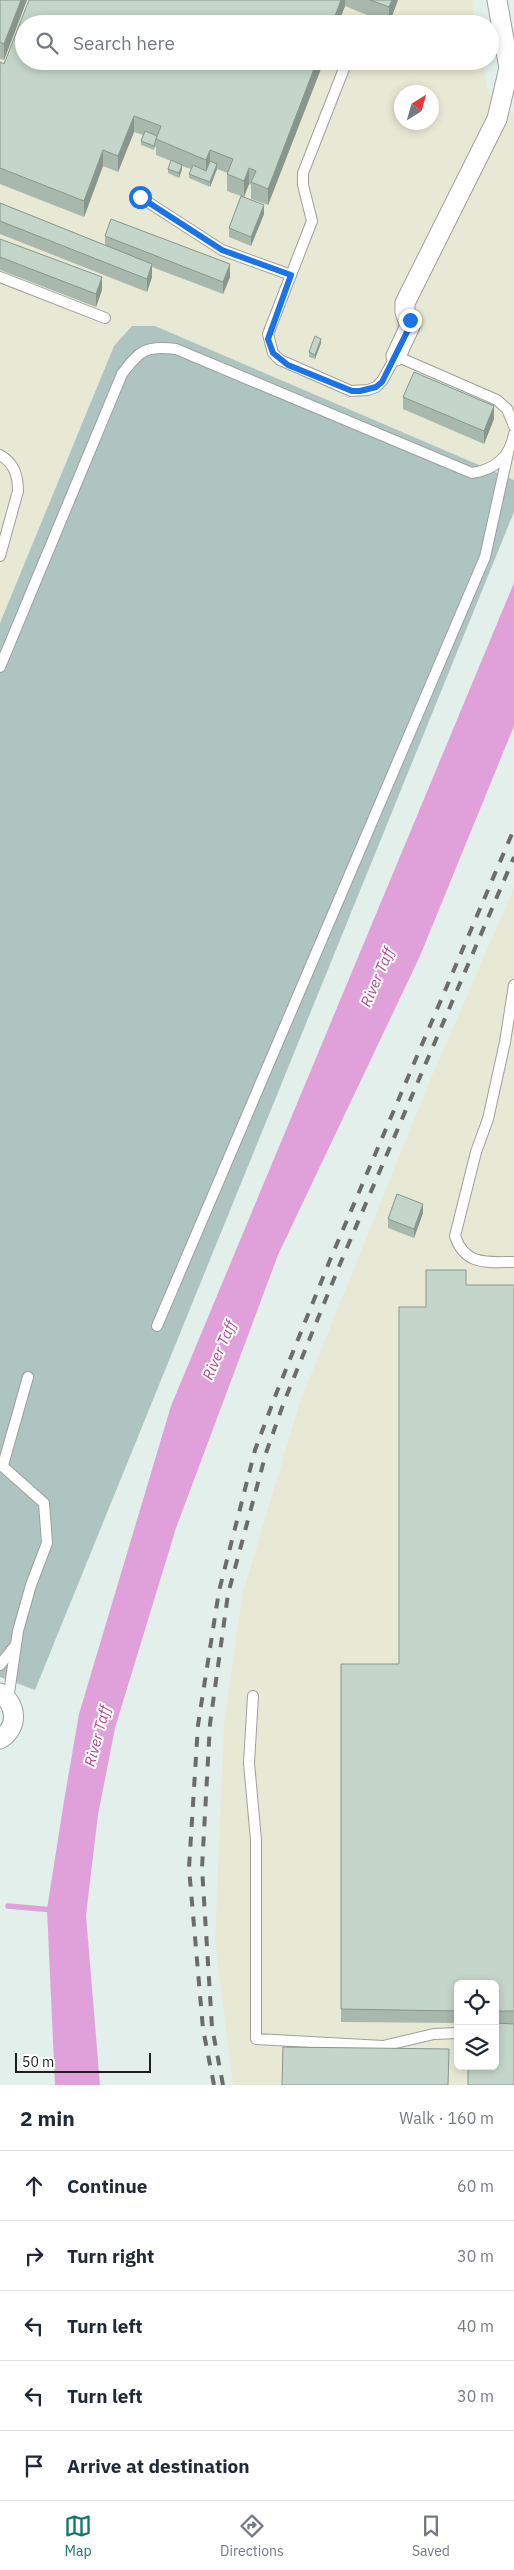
<!DOCTYPE html>
<meta charset="utf-8">
<style>
:root{--surface:#fff;--page:#f2f2f3;--text:#1f2937;--muted:#747a83;--line:#e0e1e3;--accent:#0f766e}
body{margin:0;font-family:"IBM Plex Sans",sans-serif;background:var(--page);color:var(--text)}
.controls{position:absolute;right:15px;bottom:15px;display:grid;overflow:hidden;border-radius:8px;box-shadow:0 2px 8px #0003}
.controls button{width:45px;height:45px;display:grid;place-items:center;padding:0;border:0;border-bottom:1px solid var(--line);background:var(--surface);color:var(--text);font:25px sans-serif}
.compass{position:absolute;left:394px;top:85px;width:45px;height:45px;border-radius:50%;background:var(--surface);box-shadow:0 2px 8px #0003;rotate:37deg}
.scale{position:absolute;left:15px;bottom:12px;width:136px;box-sizing:border-box;padding-left:5px;border:2px solid #1e1e1e;border-top:0;font-size:14px;line-height:18px;white-space:nowrap;color:#1e1e1e;-webkit-text-stroke:4px #fff;paint-order:stroke}
.stop{position:absolute;width:15px;height:15px;margin:-11px;border:4px solid #1a73e8;border-radius:50%;background:#fff}
.stop.end{background:#1a73e8;border-color:#fff;box-shadow:0 1px 5px #0008}
.list{margin:0;padding:0;list-style:none}
h2{display:flex;justify-content:space-between;align-items:center;height:65px;margin:0;padding:0 20px;font-size:21px}
h2 small{font-size:16px;font-weight:400;color:var(--muted)}
.list li{display:grid;grid-template-columns:32px 1fr auto;gap:15px;align-items:center;box-sizing:border-box;height:70px;padding:0 20px;border-top:1px solid var(--line)}
.list b{display:block;font-size:19px;white-space:nowrap}
.list em{font-size:16px;font-style:normal;color:var(--muted)}
.icon{flex:none;width:28px;height:28px;fill:none;stroke:currentColor;stroke-width:2;stroke-linecap:round;stroke-linejoin:round}
.map{position:relative;flex:none;width:514px;height:2085px;overflow:hidden}
.search{position:absolute;background:var(--surface);box-shadow:0 2px 8px #0003;left:15px;right:15px;top:15px;height:55px;display:flex;align-items:center;gap:12px;box-sizing:border-box;padding:0 18px;border-radius:28px;color:var(--muted);font-size:19px}
.sheet{height:415px;background:var(--surface)}
nav{display:flex;justify-content:space-around;align-items:center;box-sizing:border-box;height:70px;border-top:1px solid var(--line);background:var(--surface);font-size:14px;color:var(--muted)}
nav a{display:grid;justify-items:center;gap:2px}
nav .on{color:var(--accent)}
.map>svg:first-child{display:block}
.industrial{fill:#e8e9d4;fill-rule:evenodd}
.construction{fill:#aec4c1}
.water{fill:#e0a1da}
.lines{fill:none;stroke-linecap:round;stroke-linejoin:round}
.stream{stroke:#e0a1da;stroke-width:5.5}
.lane-casing{stroke:#9f9f9f;stroke-width:12}
.street-casing{stroke:#9f9f9f;stroke-width:21}
.lane{stroke:#fff;stroke-width:10}
.street{stroke:#fff;stroke-width:19}
.rail{stroke:#6c6c6c;stroke-width:4;stroke-dasharray:10 10;stroke-linecap:butt}
.wall{fill:#a8b8ad}
.shaded-wall{fill:#88968d}
.building{fill:#c3d6c9;stroke:#88968d}
.route{stroke:#1a73e8;stroke-width:6}
.labels{text-anchor:middle;dominant-baseline:central;stroke-width:4;stroke-linejoin:round;paint-order:stroke}
.water-label{font-size:15px;font-style:italic;fill:#b3458a;stroke:#fff}
</style>
<div class="map">
<svg width="514" height="2085" viewBox="0 0 514 2085">
<rect width="100%" height="100%" fill="#e3efea"/>
<g class="industrial">
<path d="M0,0h472l3,24h-451v37h458l6,32 26,21v366l-359,-154h-23l-18,20 -114,277zM402,92h30v30h-30z"/>
<path d="M514,888v1197h-281l-18,-143 9,-217 18,-129 58,-194 131,-324zM458,1984h37v82h-37z"/>
</g>
<path class="construction" d="M132,326h23l359,154v32l-479,1178 -35,-13v-1054l114,-277z"/>
<path class="water" d="M514,583v143l-94,230 -142,299 -102,273 -61,200 -17,87 -12,100 14,170h-45l-8,-176 17,-108 15,-87 92,-308z"/>
<g class="lines">
<path class="stream" d="M8,1906l46,4"/>
<g class="lane-casing">
<g id="lane">
<path d="M347,61l-44,112v12l9,36 -44,113 5,19 7,7 71,31 17,-1 8,-3 6,-6 14,-25 101,44 10,9 7,17"/>
<path d="M140,197l82,53 69,25"/>
<path d="M0,277l105,41"/>
<path d="M0,455c14,8 18,20 18,36l-18,65"/>
<path d="M0,667l122,-293c18,-24 24,-29 54,-25l296,124c22,-3 38,-16 42,-39"/>
<path d="M514,985l-9,57 -17,77 -12,33 -21,84c10,30 32,26 59,26"/>
<path d="M157,1326l328,-769 23,-104"/>
<path d="M0,1464l44,39 3,40 -16,42 -13,46 -10,69"/>
<path d="M3,1465l25,-88"/>
<path d="M0,1665l14,-18"/>
<path d="M253,1696l-4,67 7,77v199l127,7 51,-12 24,-1"/>
</g>
</g>
<g class="street-casing">
<g id="street">
<path d="M497,0l12,68 5,11"/>
<path d="M396,356l14,-30 -5,-14v-9l92,-184 12,-51"/>
<path d="M0,1693c17,11 19,35 0,46"/>
</g>
</g>
<use href="#lane" class="lane"/>
<use href="#street" class="street"/>
<g class="rail">
<path d="M214,2085l-11,-56 -14,-161 9,-143 21,-134 36,-141 21,-56 54,-134 184,-431"/>
<path d="M223,2085l-11,-58 -10,-159 8,-144 18,-130 38,-141 18,-51 56,-138 174,-407"/>
</g>
</g>
<g class="wall">
<path d="M0,0h27l-23,60 -4,-1z"/>
<path d="M29,0h369l-9,24 -44,-18 -7,18h-314v37h300l-56,144 -17,-6v-14l-2,-1 -5,13 20,17 -13,32 -22,-9v-9l12,-32 -14,-5v-17l1,-1 -11,-4 -7,18 -21,-9v-4l2,-5 -9,-3v3l-3,9 -11,-5v-4l3,-8 -15,-6v-9l-2,4 -13,-5v-4l2,-6 -9,-3 -16,40 -15,-6 -19,51 -84,-33v-122l4,2z"/>
<path d="M0,203l105,42v-9l125,41 -7,17 -71,-27v10l-5,15 -147,-58z"/>
<path d="M0,239l102,51 -6,17 -96,-37z"/>
<path d="M321,343l-6,16 -6,-2v-5z"/>
<path d="M403,397l91,22 -10,25 -81,-35z"/>
<path d="M423,1213l-9,25 -26,-10v-9z"/>
<path d="M466,1285h48v800l-19,-19v-82h-37v39l-117,-1v-358h58l27,-357z"/>
</g>
<g class="shaded-wall">
<path d="M21,0h6l-23,60v-16z"/>
<path d="M341,0h4v6l-7,18h-6z"/>
<path d="M392,0h6l-9,24v-17z"/>
<path d="M317,61h7l-56,144v-16z"/>
<path d="M134,116v16l-16,40v-16z"/>
<path d="M103,150v16l-19,51v-16z"/>
<path d="M210,150v16l-4,10v-16z"/>
<path d="M217,164v5l-7,18v-5z"/>
<path d="M182,165v4l-3,9v-5z"/>
<path d="M249,168v16l-5,13v-16z"/>
<path d="M264,205v9l-13,32v-9z"/>
<path d="M152,264v13l-5,15v-13z"/>
<path d="M230,264v13l-7,17v-12z"/>
<path d="M102,277v13l-6,17v-13z"/>
<path d="M321,339v4l-6,16v-4z"/>
<path d="M494,406v13l-10,25v-13z"/>
<path d="M423,1204v9l-9,25v-9z"/>
</g>
<g class="building">
<path d="M0,0h21l-17,44 -4,-2z"/>
<path d="M29,0h312l-9,24h-308v37h293l-49,128 -17,-7 5,-11 -7,-3 -5,13 -17,-7 6,-15 -23,-9 -4,10 -50,-21 5,-13 -27,-10 -16,40 -15,-6 -19,51 -84,-33v-106l4,2z"/>
<path d="M370,0h22l-3,7z"/>
<path d="M145,131l12,5 -3,10 -13,-5z"/>
<path d="M171,160l11,5 -3,8 -11,-4z"/>
<path d="M210,161l7,3 -7,18 -21,-8 4,-9 13,6z"/>
<path d="M241,196l23,9 -13,32 -22,-9z"/>
<path d="M0,203l152,61 -5,15 -147,-58z"/>
<path d="M111,219l119,45 -7,18 -118,-46z"/>
<path d="M0,239l102,38 -6,17 -96,-37z"/>
<path d="M315,336l6,3 -6,16 -6,-3z"/>
<path d="M414,372l80,34 -10,25 -81,-34z"/>
<path d="M397,1194l26,10 -9,25 -26,-10z"/>
<path d="M426,1270h40v15h48v726h-19v-27h-37v27l-117,-2v-345h58v-357h27z"/>
<path d="M495,2023l19,1v61h-46v-19h27z"/>
<path d="M283,2047l166,2 -1,36h-166z"/>
</g>
<g class="lines">
<path class="route" d="M140,197l82,53 69,25 -23,64 5,14 15,12 64,26h8l16,-4 6,-5 28,-56v-6"/>
</g>
<g class="labels">
<g class="water-label">
<text transform="translate(377 977) rotate(-67)">River Taff</text>
<text transform="translate(219 1350) rotate(-67)">River Taff</text>
<text transform="translate(97 1736) rotate(-75)">River Taff</text>
</g>
</g>
</svg>
<div class="controls">
<button><svg class="icon" aria-label="locate" viewBox="0 0 24 24"><circle cx="12" cy="12" r="6"/><path d="M12 2v4M12 18v4M2 12h4M18 12h4"/></svg></button>
<button><svg class="icon" aria-label="layers" viewBox="0 0 24 24"><path d="M12 4l9 5-9 5-9-5zM3 14l9 5 9-5"/></svg></button>
</div>
<svg class="compass" viewBox="-18 -18 36 36"><path d="M0-13l5 13h-10z" fill="#e53935"/><path d="M0 13l5-13h-10z" fill="#747a83"/></svg>
<div class="scale">50 m</div>
<div class="stop" style="left:140px;top:197px"></div>
<div class="stop end" style="left:410px;top:320px"></div>
<div class="search"><svg class="icon" aria-label="search" viewBox="0 0 24 24"><circle cx="10" cy="10" r="6"/><path d="M15 15l6 6"/></svg>Search here</div>
</div>
<section class="sheet">
<h2>2 min<small>Walk · 160 m</small></h2>
<ul class="list">
<li><svg class="icon" aria-label="ahead" viewBox="0 0 24 24"><path d="M12 20V5M6 11l6-6 6 6"/></svg><div><b>Continue</b></div><em>60 m</em></li>
<li><svg class="icon" aria-label="right" viewBox="0 0 24 24"><path d="M7 20v-9h11M14 6l5 5-5 5"/></svg><div><b>Turn right</b></div><em>30 m</em></li>
<li><svg class="icon" aria-label="left" viewBox="0 0 24 24"><path d="M17 20v-9H6M10 6l-5 5 5 5"/></svg><div><b>Turn left</b></div><em>40 m</em></li>
<li><svg class="icon" aria-label="left" viewBox="0 0 24 24"><path d="M17 20v-9H6M10 6l-5 5 5 5"/></svg><div><b>Turn left</b></div><em>30 m</em></li>
<li><svg class="icon" aria-label="arrive" viewBox="0 0 24 24"><path d="M6 21V4h12l-3 4 3 4H6"/></svg><div><b>Arrive at destination</b></div></li>
</ul>
</section>
<nav>
<a class="on"><svg class="icon" aria-label="map" viewBox="0 0 24 24"><path d="M3 6l6-2 6 2 6-2v14l-6 2-6-2-6 2zM9 4v14M15 6v14"/></svg>Map</a>
<a><svg class="icon" aria-label="directions" viewBox="0 0 24 24"><path d="M12 3l9 9-9 9-9-9zM9 14v-3h6M13 9l2 2-2 2"/></svg>Directions</a>
<a><svg class="icon" aria-label="saved" viewBox="0 0 24 24"><path d="M7 4h10v16l-5-4-5 4z"/></svg>Saved</a>
</nav>
